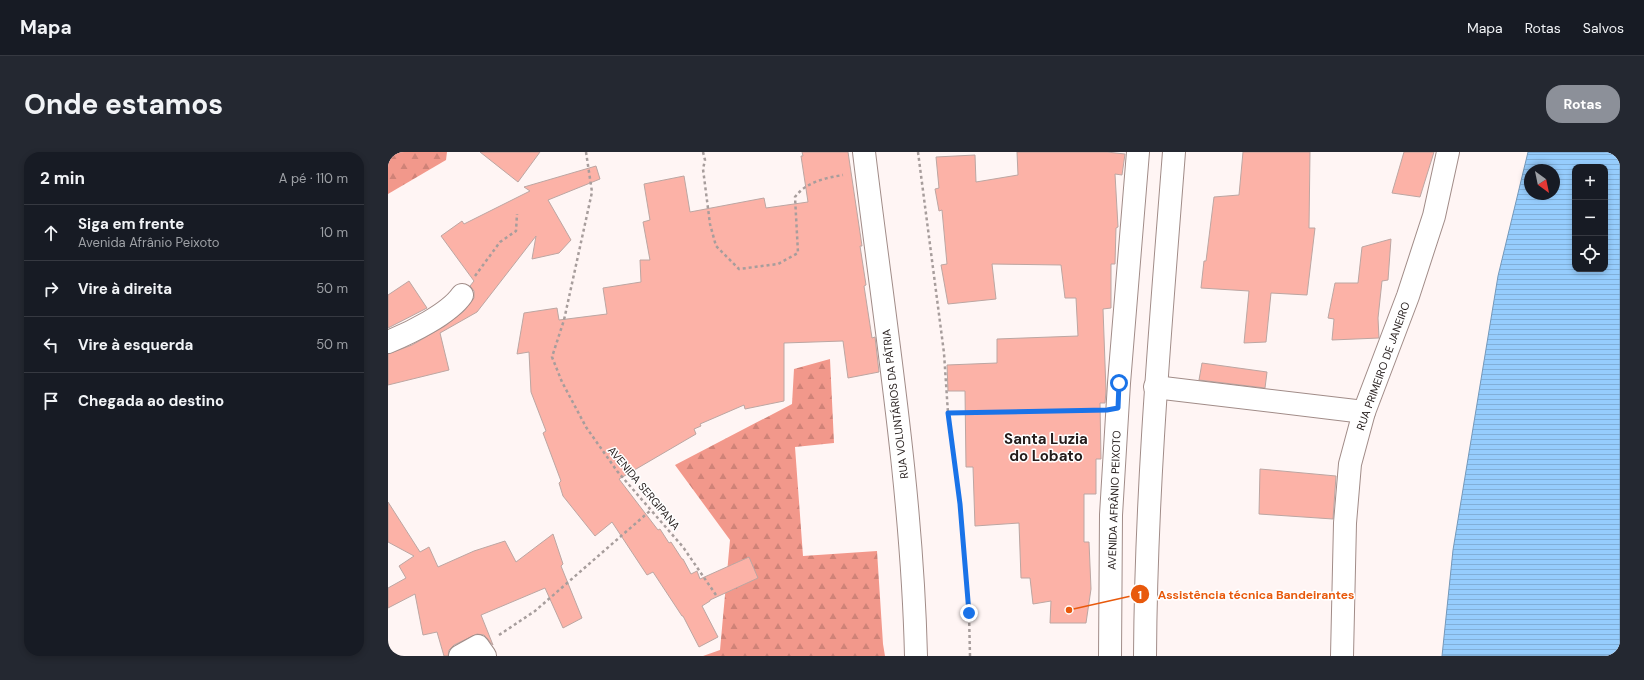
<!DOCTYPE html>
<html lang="pt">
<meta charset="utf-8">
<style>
:root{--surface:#171b24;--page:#242831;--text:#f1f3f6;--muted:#9ea1a6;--line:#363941;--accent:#8c9099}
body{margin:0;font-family:"DM Sans",sans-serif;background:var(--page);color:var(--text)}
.controls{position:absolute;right:12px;top:12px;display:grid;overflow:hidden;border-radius:8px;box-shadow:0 2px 6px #0003}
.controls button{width:36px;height:36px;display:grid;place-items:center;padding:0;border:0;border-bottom:1px solid var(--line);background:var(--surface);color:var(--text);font:20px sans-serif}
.compass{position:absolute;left:1136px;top:12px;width:36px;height:36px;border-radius:50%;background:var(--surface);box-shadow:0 2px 6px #0003;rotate:147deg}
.stop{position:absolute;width:12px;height:12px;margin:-9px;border:3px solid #1a73e8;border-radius:50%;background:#fff}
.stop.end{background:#1a73e8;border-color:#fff;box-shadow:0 1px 4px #0008}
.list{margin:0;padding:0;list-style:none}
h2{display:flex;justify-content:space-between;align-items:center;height:52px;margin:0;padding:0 16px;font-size:17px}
h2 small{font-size:13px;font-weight:400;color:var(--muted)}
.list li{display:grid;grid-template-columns:26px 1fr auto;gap:12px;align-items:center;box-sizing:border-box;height:56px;padding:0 16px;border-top:1px solid var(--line)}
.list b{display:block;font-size:15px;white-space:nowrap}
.list p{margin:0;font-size:13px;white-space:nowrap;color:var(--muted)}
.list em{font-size:13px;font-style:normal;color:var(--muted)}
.icon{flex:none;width:22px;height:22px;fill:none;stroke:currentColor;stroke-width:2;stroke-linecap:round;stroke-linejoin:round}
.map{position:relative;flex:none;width:1232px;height:504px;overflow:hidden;border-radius:16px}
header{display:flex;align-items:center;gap:24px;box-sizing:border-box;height:56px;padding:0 20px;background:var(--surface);border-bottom:1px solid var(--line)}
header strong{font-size:19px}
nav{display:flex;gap:22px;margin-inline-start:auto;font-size:14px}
.intro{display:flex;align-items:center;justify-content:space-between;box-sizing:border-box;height:96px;padding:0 24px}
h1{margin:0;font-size:28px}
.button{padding:10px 18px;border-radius:16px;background:var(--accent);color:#fff;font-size:14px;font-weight:700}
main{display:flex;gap:24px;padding:0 24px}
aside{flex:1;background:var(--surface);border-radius:16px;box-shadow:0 2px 6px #0003}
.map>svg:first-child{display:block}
.forest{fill:url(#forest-firs)}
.water{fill:url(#water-rules);stroke:#7498b9;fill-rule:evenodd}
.building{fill:#fcb2a7;stroke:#bca6a2}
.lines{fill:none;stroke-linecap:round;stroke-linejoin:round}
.minor-casing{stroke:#a18c88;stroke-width:24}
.major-casing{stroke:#a18c88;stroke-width:24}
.path{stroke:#a79d9c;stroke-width:2.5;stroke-dasharray:3 3;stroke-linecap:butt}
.minor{stroke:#fff;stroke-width:22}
.major{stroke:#fff;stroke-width:22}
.route{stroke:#1a73e8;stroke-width:5}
.labels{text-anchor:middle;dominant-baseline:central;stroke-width:3;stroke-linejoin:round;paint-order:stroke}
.street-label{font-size:11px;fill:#241c1b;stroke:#fff}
.district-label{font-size:15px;font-weight:bold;fill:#241c1b;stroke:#fff}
.leader{fill:none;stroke:#e8590c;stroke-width:1.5}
.callout-dot{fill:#e8590c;stroke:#fff;stroke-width:1.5}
.mark-label{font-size:12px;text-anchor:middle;font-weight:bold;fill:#fff}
.callout-label{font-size:12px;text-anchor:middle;font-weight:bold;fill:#e8590c;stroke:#fff;stroke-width:3;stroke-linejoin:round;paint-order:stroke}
</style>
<header>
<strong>Mapa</strong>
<nav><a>Mapa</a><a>Rotas</a><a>Salvos</a></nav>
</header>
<div class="intro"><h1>Onde estamos</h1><a class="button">Rotas</a></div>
<main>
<aside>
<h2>2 min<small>A pé · 110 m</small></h2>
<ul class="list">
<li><svg class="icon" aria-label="ahead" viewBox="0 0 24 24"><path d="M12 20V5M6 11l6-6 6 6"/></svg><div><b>Siga em frente</b><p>Avenida Afrânio Peixoto</p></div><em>10 m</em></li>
<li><svg class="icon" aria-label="right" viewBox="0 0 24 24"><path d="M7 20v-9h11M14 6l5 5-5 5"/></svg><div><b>Vire à direita</b></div><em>50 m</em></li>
<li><svg class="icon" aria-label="left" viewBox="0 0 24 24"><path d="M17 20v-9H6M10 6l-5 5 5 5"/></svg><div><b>Vire à esquerda</b></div><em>50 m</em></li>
<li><svg class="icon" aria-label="arrive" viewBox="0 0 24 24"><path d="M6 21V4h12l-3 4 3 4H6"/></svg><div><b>Chegada ao destino</b></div></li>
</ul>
</aside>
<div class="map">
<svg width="1232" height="504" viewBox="0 0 1232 504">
<defs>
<pattern id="forest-firs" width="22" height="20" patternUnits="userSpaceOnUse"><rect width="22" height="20" fill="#f2988b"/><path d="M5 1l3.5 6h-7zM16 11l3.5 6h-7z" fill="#cf8277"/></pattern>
<pattern id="water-rules" width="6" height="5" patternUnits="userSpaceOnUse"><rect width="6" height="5" fill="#96cdfd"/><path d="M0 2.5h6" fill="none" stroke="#81afd8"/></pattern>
</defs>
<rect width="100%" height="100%" fill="#fff5f4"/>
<g class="forest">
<path d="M0,0h59l-1,8 -58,34z"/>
<path d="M442,207l4,84 -39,4 8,109 74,-5 6,93 2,12h-182l17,-6 10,-110 -55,-75 117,-61 2,-35z"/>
</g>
<path class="water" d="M1140,0h92v504h-178l11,-106 45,-274zM1187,15h30v102h-30zM1142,18h24v24h-24z"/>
<g class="building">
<path d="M92,0h60l-22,30z"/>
<path d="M414,0h46l14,94h-2l6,39 -2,1 8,52 3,-1 4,35 -31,6 -5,-37 -59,2v58l-39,8 -1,-4 -44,19 1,2 -7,3 2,5 -77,45 39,51 2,-1 9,14 2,-1 11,17h1l8,15 6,-3 3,8 49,-22 9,21 -48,22v1l-8,5 16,31 -19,10 -16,-31h-1l-29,-44 -6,3 -35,-53 -17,14 -32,-40 -4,-13 2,-2 -18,-48 3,-2 -15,-39 -2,-40 -12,2 7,-41 33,-5 2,12 48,-6 -4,-26 38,-6 -1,-22h10l-7,-38 7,-2 -6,-36 40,-8 6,36 74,-14 2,10 42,-6 -7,-46h2z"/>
<path d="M629,0h90l18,2 -3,21 -7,-1 3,53 -2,1 -1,36h-4v44l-8,1 3,82 -1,12h-5l1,56h-5v35h-12v48h5l2,47 -5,34h-36l1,-22 -18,3 -3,-26h-9l-2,-55 -44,3 -2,-59h-7l-1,-76h-17l-1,-26 50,-2v-24l81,-3 -2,-38h-11l-4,-33 -69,-1 4,35 -48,5 -7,-39 6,-1 -5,-54 -3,1 -4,-22 4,-1 -3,-31 39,-2 1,27 42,-7z"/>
<path d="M855,0h67l-1,76h6l-8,67 -36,-2 -5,49 -22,1 5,-52 -48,-3 3,-27h2l8,-64 25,-2z"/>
<path d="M1016,0h30l-14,45 -28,-4z"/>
<path d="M208,14l4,13 -52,21 23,40 -12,13 -27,6 4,-23 -59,76 -37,21 9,37 -61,15v-31l24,-9 33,-19 19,-15 10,-13v-7l-4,-5 4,-5 -33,-45 21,-15 2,3 66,-33 -6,-4z"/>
<path d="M1003,87l-3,41 -6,1 -4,37 1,20 -47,2 2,-21 -6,-1 7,-35h23l4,-36z"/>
<path d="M21,129l18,27 -39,20v-33z"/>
<path d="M814,211l65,9 -2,16 -66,-8z"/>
<path d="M872,317l76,7 -3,43 -74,-5z"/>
<path d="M0,350l32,50 9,-5 9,20 36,-16 31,-10 11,21 37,-28 10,30 -2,2 21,52 -19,10 -18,-40 -64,27 12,30 -9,-10 -7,-1 -23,11 -5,5 -1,6h-4l-7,-24 -14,3 -8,-41 -27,14v-20l18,-10 -7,-12 15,-10 -26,-14z"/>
</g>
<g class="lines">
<g class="minor-casing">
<g id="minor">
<path d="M476,0c20,168 48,335 52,504"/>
<path d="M0,190c22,-9 61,-28 74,-47"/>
<path d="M767,235l209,25"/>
<path d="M72,504l18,-10 7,10"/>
<path d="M954,504l3,-133 5,-59 14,-52 44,-116 26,-80 14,-64"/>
</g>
</g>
<g class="major-casing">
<g id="major">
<path d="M722,504l1,-141 8,-132 19,-231"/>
<path d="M757,504c1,-168 16,-336 29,-504"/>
</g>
</g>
<g class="path">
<path d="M198,0l6,40 -28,128 -12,37 10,25 24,45 31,44 66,76 33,48"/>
<path d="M315,0l2,8 -2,9 7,55 6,22 23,23 39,-5 20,-11 -3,-56c11,-15 30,-19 48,-22"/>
<path d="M530,0l26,201 4,60 12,91 9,109 1,43"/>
<path d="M87,124l25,-34 16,-11 1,-17"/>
<path d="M560,261l145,-3"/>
<path d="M111,483l36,-24 116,-101"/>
</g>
<use href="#minor" class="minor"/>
<use href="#major" class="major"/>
</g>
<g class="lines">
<path class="route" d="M581,461l-9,-109 -12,-91 159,-3 11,-2 1,-25"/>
</g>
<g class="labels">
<g class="street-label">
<text transform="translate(995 214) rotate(-70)">RUA PRIMEIRO DE JANEIRO</text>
<text transform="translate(507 252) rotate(-97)">RUA VOLUNTÁRIOS DA PÁTRIA</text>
<text transform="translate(256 336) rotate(50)">AVENIDA SERGIPANA</text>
<text transform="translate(726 348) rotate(-88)">AVENIDA AFRÂNIO PEIXOTO</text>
</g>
<g class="district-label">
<text x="658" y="287">Santa Luzia<tspan x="658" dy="17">do Lobato</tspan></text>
</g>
</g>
<path class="leader" d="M681 458L752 442"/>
<g class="callout-dot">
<circle cx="681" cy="458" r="4"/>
<circle cx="752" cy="442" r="10"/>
</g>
<g class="mark-label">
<text x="752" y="447">1</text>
</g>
<g class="callout-label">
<text x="868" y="447">Assistência técnica Bandeirantes</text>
</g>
</svg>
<div class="controls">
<button>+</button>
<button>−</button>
<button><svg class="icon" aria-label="locate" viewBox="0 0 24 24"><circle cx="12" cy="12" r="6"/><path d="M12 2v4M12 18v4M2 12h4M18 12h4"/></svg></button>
</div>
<svg class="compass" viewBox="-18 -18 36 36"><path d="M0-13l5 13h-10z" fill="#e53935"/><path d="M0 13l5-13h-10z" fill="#9ea1a6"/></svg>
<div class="stop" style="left:731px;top:231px"></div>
<div class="stop end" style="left:581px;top:461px"></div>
</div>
</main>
